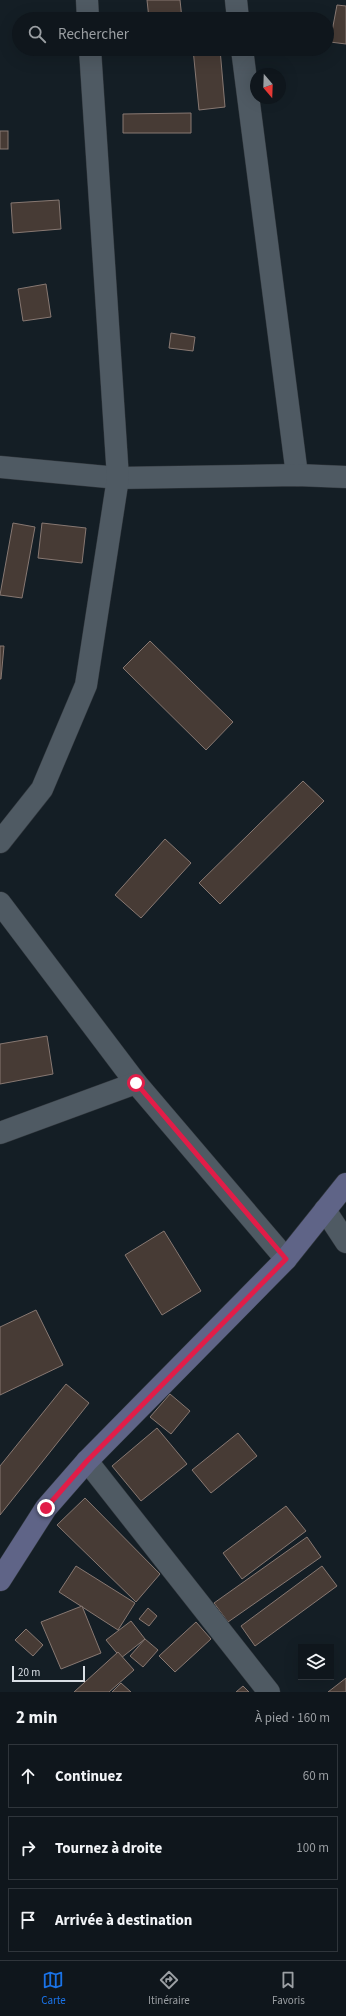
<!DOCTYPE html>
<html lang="fr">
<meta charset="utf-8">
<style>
:root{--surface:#0f161c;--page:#181f25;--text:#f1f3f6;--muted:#9b9fa3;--line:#2f353b;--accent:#1a73e8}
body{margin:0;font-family:"Source Sans 3",sans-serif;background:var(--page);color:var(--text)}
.controls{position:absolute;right:12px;bottom:12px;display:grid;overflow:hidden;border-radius:0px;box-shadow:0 4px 16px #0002}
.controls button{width:36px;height:36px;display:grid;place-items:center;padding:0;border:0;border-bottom:1px solid var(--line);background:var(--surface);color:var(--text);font:20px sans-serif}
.compass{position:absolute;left:250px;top:68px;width:36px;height:36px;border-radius:50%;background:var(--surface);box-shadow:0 4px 16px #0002;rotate:161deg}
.scale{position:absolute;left:12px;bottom:10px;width:73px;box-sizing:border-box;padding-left:4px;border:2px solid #d9dfe5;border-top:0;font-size:11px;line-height:14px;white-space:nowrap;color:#d9dfe5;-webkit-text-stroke:3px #141e25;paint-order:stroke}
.stop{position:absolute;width:12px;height:12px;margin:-9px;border:3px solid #e11d48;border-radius:50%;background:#fff}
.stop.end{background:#e11d48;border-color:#fff;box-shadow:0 1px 4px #0008}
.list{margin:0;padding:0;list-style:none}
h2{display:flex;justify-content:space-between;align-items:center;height:52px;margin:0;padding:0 16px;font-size:17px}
h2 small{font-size:13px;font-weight:400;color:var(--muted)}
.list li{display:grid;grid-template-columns:26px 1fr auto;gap:12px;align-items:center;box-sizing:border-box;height:64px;margin:0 8px 8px;padding:0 8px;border:1px solid var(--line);border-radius:0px}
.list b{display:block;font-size:15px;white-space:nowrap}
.list em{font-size:13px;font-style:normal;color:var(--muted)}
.icon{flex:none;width:22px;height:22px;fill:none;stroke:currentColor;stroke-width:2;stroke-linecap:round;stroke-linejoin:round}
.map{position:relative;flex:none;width:346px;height:1692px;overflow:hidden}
.search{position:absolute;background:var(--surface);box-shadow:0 4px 16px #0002;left:12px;right:12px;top:12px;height:44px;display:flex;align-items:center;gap:10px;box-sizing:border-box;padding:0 14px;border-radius:22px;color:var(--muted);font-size:15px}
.sheet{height:268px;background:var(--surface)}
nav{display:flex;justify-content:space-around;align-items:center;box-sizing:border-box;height:56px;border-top:1px solid var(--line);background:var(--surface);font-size:11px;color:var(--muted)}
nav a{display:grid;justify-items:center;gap:2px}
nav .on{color:var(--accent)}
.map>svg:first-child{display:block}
.building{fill:#473b35;stroke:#877872}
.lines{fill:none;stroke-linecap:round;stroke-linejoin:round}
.minor-casing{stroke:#31373d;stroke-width:23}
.secondary-casing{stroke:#31373d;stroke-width:23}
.minor{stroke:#4f5a63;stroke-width:22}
.secondary{stroke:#5f6487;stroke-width:22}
.route{stroke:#e11d48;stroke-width:5}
</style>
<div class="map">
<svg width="346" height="1692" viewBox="0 0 346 1692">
<rect width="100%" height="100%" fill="#141e25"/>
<g class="building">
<path d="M147,0h33l2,19h-33z"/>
<path d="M337,5l9,1v38l-16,-2z"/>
<path d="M193,49h27l5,58 -26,3z"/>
<path d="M191,113v20h-68v-19z"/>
<rect x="0" y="131" width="8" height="18"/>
<path d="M59,200l2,29 -48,4 -2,-30z"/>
<path d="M46,284l5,33 -28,4 -5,-32z"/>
<path d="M171,333l24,4 -2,14 -24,-3z"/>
<path d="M13,523l22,4 -13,71 -22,-3z"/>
<path d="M42,523l44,5 -4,35 -44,-5z"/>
<path d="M150,641l83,81 -27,28 -83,-82z"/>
<path d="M0,646h4l-3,33h-1z"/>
<path d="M303,781l21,20 -104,103 -21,-21z"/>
<path d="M165,839l26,24 -50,55 -26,-23z"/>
<path d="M47,1036l6,38 -53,10v-40z"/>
<path d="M164,1231l37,60 -39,24 -37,-60z"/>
<path d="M36,1310l27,55 -63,30v-68z"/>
<path d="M66,1384l23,19 -89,112v-49z"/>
<path d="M170,1394l20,17 -19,23 -21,-17z"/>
<path d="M157,1428l30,36 -46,37 -29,-35z"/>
<path d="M238,1433l19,23 -46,37 -19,-23z"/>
<path d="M85,1498l75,76 -24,28 -79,-77z"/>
<path d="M286,1506l20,25 -64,48 -19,-26z"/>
<path d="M307,1537l14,20 -93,65 -14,-19z"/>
<path d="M76,1566l59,37 -17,27 -59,-38z"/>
<path d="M322,1566l15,20 -82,60 -14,-20z"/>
<path d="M82,1606l19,47 -40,16 -20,-47z"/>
<path d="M148,1608l9,8 -8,10 -10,-7z"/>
<path d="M131,1621l14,18 -24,19 -15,-18z"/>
<path d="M196,1622l15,17 -36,33 -16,-16z"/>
<path d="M26,1629l17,16 -10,11 -18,-16z"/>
<path d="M145,1639l13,11 -15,17 -13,-11z"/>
<path d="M118,1652l16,18 -25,22h-35z"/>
<path d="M346,1678v14h-18z"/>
<path d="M121,1683l10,9h-19z"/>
<path d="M243,1686l6,6h-13z"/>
</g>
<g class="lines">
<g class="minor-casing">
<g id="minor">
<path d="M87,0l1,19"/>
<path d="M236,0l2,19"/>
<path d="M242,49l55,426"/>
<path d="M0,467l118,11 179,-3 49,2"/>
<path d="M0,842l42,-53 44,-104 32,-207 -28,-429"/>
<path d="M0,903l136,180 150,176"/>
<path d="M0,1133l136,-50"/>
<path d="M325,1210l21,32"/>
<path d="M87,1461l182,231"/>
</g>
</g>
<g class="secondary-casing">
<path id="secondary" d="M0,1580l46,-72 41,-47 199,-202 60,-75"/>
</g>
<use href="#minor" class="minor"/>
<use href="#secondary" class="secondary"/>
</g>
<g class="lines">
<path class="route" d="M46,1508l41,-47 199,-202 -150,-176"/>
</g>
</svg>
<div class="controls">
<button><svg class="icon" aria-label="layers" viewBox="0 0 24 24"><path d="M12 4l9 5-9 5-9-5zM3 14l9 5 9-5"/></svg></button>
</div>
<svg class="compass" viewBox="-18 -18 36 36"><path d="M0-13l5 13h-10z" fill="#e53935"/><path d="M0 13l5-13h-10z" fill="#9b9fa3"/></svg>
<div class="scale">20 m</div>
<div class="stop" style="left:136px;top:1083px"></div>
<div class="stop end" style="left:46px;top:1508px"></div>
<div class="search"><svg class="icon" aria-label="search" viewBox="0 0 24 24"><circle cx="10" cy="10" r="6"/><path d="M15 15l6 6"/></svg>Rechercher</div>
</div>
<section class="sheet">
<h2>2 min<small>À pied · 160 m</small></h2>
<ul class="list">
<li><svg class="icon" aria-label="ahead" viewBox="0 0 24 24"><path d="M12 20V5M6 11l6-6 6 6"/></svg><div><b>Continuez</b></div><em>60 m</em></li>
<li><svg class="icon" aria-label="right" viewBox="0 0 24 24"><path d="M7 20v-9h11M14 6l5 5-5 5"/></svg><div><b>Tournez à droite</b></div><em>100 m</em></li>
<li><svg class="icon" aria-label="arrive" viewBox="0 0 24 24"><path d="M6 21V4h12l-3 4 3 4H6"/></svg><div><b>Arrivée à destination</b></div></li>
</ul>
</section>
<nav>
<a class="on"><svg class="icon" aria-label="map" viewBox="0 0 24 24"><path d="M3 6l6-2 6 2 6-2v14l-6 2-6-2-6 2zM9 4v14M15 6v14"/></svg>Carte</a>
<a><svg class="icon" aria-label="directions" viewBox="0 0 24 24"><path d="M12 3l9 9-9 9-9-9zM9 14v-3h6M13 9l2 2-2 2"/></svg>Itinéraire</a>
<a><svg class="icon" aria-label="saved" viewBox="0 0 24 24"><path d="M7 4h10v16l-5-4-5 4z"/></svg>Favoris</a>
</nav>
